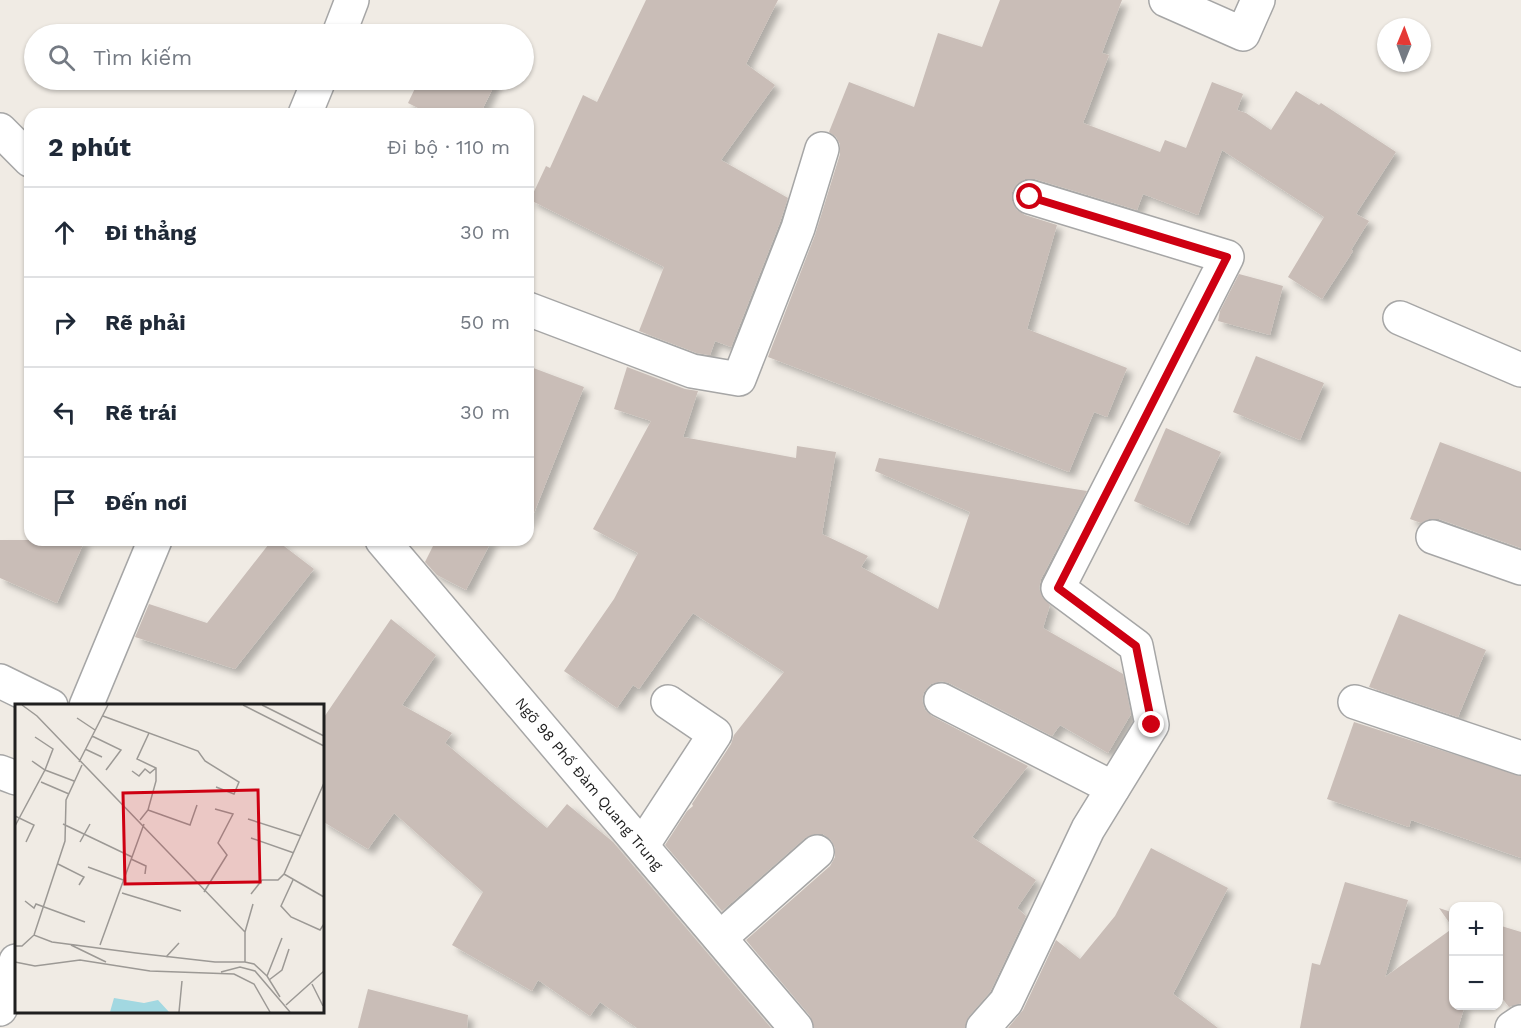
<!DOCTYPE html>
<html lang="vi">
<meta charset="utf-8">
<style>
:root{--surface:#fff;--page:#f2f2f3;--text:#1f2937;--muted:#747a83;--line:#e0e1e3}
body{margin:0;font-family:"Work Sans",sans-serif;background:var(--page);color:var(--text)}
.controls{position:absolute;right:18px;bottom:18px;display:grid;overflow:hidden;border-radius:12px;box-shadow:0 2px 4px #0004}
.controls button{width:54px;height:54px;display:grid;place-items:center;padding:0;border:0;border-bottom:2px solid var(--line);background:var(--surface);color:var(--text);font:30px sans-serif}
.compass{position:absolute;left:1377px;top:18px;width:54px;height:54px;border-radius:50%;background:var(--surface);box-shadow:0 2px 4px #0004;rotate:1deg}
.stop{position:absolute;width:18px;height:18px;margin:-14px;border:4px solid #ce0012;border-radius:50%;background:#fff}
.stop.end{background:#ce0012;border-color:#fff;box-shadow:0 2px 6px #0008}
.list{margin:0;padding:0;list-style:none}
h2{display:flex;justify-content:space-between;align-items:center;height:78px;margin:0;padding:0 24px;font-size:26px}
h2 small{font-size:20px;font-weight:400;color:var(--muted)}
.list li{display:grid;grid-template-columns:39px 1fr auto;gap:18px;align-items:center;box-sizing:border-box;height:90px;padding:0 24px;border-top:2px solid var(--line)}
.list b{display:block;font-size:22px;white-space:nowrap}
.list em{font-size:20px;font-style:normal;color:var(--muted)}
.icon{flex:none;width:33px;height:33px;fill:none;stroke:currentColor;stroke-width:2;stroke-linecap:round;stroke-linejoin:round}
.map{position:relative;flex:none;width:1521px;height:1028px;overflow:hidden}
.search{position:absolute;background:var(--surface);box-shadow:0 2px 4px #0004;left:24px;top:24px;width:510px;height:66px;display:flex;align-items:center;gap:15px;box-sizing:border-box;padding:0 21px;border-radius:33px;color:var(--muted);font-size:22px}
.panel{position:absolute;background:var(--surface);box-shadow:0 2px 4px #0004;left:24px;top:108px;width:510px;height:438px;border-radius:18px}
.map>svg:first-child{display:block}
.building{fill:#c9bdb7;filter:url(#shadow)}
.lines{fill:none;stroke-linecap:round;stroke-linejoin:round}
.minor-casing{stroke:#a6a6a6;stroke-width:36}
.minor{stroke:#fff;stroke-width:33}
.route{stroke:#ce0012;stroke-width:8}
.labels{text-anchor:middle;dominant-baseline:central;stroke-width:4.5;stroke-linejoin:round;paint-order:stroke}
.street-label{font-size:15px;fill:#1f1f1f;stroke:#fff}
.inset-road{fill:none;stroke:#9c9995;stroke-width:1.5}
.view{fill:#ce0012;fill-opacity:0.15;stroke:#ce0012;stroke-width:3}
.inset-edge{fill:none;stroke:#1f1f1f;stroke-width:3}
</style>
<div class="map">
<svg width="1521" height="1028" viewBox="0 0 1521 1028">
<defs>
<filter id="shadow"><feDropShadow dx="5.5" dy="5.5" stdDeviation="3" flood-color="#0004"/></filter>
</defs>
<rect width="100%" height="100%" fill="#f0ebe4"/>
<g class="building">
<path d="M646,0h132l-32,64 29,21 -54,75 67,38 -8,24 -49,125 -16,-6 -5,14 -13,-2 -58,-22 25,-64 -134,-67 16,-34 4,2 33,-73 14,7z"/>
<path d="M1000,0h122l-20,53 7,2 -26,68 77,29 5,-12 21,8 26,-66 31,12 -6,16 9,3 25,17 25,-39 23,14 2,-2 75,49 -40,62 13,7 -18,29 2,1 -31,48 -34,-22 36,-60 -102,-67 -24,65 -55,-21 -6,16 -102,-31h-10l-8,5 -5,8v9l5,9 8,5 32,10 -30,104 100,39 -20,49 -13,-5 -25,60 -301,-115 47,-122 25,-81v-10l-4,-7 -7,-5 20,-50 65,25 24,-74 44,14z"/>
<path d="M419,80h78l-17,34h-50l-22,-11z"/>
<path d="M1239,274l44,12 -13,49 -52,-14 2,-10z"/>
<path d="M1256,356l68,27 -24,57 -67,-28z"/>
<path d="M528,366l56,21 -54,136 -2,-1z"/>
<path d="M627,367l58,22 13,2 -15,46 113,21 1,-12 39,6 -14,82 46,22 -7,11 77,42 32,-97 -95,-41 4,-13 208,33 -46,88 -2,9 3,9 8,8 -7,23 80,46 8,40 -23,39 -48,-28 -8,11 -103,-53 -8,-2 -10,3 -7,8 -2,8 3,10 7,6 96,50 -56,71 64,43 -19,28 9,8 -36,76 -21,24 -4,12h-151l-4,-12 -64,-76 84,-74 5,-9v-9l-4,-8 -8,-6h-9l-9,4 -83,73 -57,-66 22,-34 6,-5 -1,-2 39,-60 3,-9 50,-63 -91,-59 -54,76 -6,-4 -16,23 -53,-37 50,-72 24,-46 -45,-24 58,-108 -37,-12z"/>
<path d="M1166,428l55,24 -33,73 -54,-24z"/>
<path d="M1440,442l81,30v76l-82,-29h-10l-8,4 -11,-4z"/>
<path d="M0,540h85l-28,63 -57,-25z"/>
<path d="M272,540h4l38,29 -79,100 -100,-32 14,-33 58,19z"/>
<path d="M436,540h56l-26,50 -29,-15 -12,-13z"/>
<path d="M1399,614l87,36 -28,67 -89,-30z"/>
<path d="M391,619l45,36 -34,50 50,28 -7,10 102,85 20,-24 46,38 158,186h-134l-37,-26 -10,14 -52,-36 -6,11 -80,-46 31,-53 -89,-79 -26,36 -46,-28v-101z"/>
<path d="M1354,722l167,54v82l-110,-38 -2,7 -82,-28z"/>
<path d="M1151,848l77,40 -55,106 45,34h-210l15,-18 33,-70 24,19 35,-43z"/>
<path d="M1345,882l63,18 -23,77 68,-49 -14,-20 15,5v92h11l-7,23h-158l12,-65 8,2z"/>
<path d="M1498,925l23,7v71l-12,4 -11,-14z"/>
<path d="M368,989l100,26 -1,13h-109z"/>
</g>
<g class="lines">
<g class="minor-casing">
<g id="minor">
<path d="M1166,0l77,34 15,-34"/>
<path d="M339,34l13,-34"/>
<path d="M305,114l14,-34"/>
<path d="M0,130l30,30"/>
<path d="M528,309l164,62 47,8 59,-151 24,-79"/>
<path d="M1400,318l121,52"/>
<path d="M1433,537l88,31"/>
<path d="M382,540l414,488"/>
<path d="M0,681l51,25"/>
<path d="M941,700l172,88"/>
<path d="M1355,702l166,56"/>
<path d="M86,706l69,-166"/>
<path d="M0,772l16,6"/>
<path d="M642,846l73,-112 -47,-32"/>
<path d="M720,938l97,-86"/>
<path d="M0,1009l8,-16 8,-32"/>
<path d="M983,1028l23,-26 82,-173 64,-104 -16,-79 -78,-58 169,-331 -197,-60"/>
<path d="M1512,1028l9,-6"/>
</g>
</g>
<use href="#minor" class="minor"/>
</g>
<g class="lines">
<path class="route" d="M1030,197l197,60 -169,331 78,58 16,79"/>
</g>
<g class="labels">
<g class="street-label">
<text transform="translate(589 784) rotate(50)">Ngõ 98 Phố Đàm Quang Trung</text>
</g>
</g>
<g transform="translate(15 704)">
<rect width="309" height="309" fill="#f0ebe4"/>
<path d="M99,294l30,5 14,-3 11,12h-59z" fill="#a2d8e1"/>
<path class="inset-road" d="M7,1l15,11 208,216v30M228,1l81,41M247,1l62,31M88,12l95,35 7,10 34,21 -5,12 -18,-7M62,14l18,12M77,32l29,14 -15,20M70,45l17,8M17,57l13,9 8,-21 -18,-12M64,58l29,-57M117,67l7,5 6,-7 5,4 6,-5M26,78l28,12M133,106l42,15 7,-20M0,112l19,9 -8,17M233,115l53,17M125,116l8,-10 8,-29v-13l-19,-9 12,-26M48,120l69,33M0,122l30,-56 29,11M236,134l43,15M65,138l10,-18M116,155l15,7 -1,8M43,160l26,13 -5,8M73,163l38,14M269,170l40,23M278,176l-12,26 10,11 29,13 4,-6M189,188l23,-37 -9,-12 15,-29 -18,-5M107,189l59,18M236,190l11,-14h16l6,-6 40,-91M10,197l9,7 2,-4 49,18M230,228l8,-28M19,231l31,-94 1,-41 16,-35M56,241l35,17M85,241l44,-121M0,242h7l12,-11 18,7 84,11 79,9h30l9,2 13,12 13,21M151,253l13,-14M0,258l20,4 45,-6 70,11 84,3 20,10 16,28M206,268l19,-5 15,4 35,41M252,272l15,-38M254,276l13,-10 7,-21M297,280l11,22M271,301l38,-34M164,308l3,-31"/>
<path class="view" d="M243,86l2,92 -135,2 -2,-91z"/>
<rect width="309" height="309" class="inset-edge"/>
</g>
</svg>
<div class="controls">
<button>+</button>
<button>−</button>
</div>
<svg class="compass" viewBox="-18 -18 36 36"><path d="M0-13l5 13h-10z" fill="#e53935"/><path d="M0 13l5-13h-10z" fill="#747a83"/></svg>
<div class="stop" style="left:1030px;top:197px"></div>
<div class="stop end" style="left:1152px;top:725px"></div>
<div class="search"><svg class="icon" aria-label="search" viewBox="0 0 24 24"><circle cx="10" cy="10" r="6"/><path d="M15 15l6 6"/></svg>Tìm kiếm</div>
<section class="panel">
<h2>2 phút<small>Đi bộ · 110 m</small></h2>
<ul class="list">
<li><svg class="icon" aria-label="ahead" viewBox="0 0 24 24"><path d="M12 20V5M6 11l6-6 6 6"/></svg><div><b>Đi thẳng</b></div><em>30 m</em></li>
<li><svg class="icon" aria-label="right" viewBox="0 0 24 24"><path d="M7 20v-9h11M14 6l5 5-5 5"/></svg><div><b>Rẽ phải</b></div><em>50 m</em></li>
<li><svg class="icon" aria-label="left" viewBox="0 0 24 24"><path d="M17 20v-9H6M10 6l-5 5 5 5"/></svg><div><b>Rẽ trái</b></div><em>30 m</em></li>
<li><svg class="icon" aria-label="arrive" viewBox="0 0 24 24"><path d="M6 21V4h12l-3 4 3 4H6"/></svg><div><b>Đến nơi</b></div></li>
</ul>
</section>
</div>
